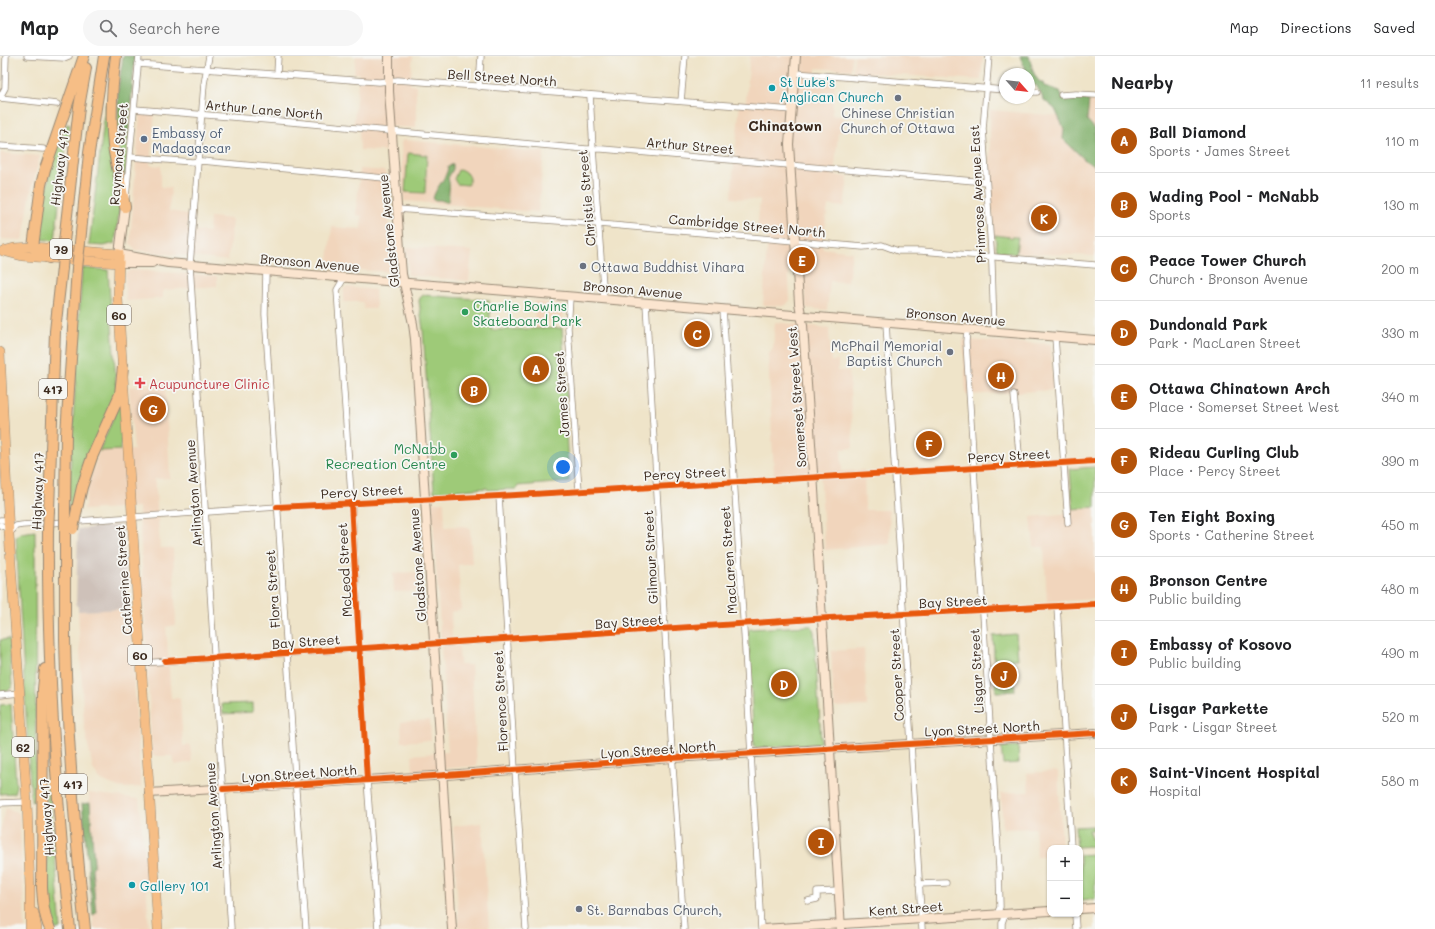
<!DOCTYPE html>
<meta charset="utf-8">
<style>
:root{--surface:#fff;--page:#f6f6f6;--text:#202124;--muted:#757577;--line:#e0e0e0;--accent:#b45309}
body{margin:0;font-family:Mali,sans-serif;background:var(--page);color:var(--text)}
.controls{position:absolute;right:12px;bottom:12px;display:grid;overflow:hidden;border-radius:8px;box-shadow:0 1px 3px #0004}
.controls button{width:36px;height:36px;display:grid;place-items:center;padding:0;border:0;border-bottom:1px solid var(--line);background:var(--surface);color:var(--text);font:20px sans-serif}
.compass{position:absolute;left:999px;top:12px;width:36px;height:36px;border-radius:50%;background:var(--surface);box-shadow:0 1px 3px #0004;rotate:117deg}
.you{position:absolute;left:563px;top:411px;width:14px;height:14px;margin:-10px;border:3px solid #fff;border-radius:50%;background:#1a73e8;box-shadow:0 0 0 6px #1a73e833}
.badge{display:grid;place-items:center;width:26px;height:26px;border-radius:50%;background:var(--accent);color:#fff;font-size:13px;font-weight:700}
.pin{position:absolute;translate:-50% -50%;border:2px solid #fff;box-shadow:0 1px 4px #0006}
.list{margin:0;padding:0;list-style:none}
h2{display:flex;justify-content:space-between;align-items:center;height:52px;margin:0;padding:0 16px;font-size:17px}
h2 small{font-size:13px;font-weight:400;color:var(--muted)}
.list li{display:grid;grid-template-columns:26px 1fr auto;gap:12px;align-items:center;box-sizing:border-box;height:64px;padding:0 16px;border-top:1px solid var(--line)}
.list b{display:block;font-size:15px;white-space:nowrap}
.list p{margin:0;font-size:13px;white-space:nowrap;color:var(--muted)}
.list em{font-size:13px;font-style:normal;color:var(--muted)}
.icon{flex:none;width:22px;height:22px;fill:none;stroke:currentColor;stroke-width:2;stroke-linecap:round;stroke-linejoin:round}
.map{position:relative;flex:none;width:1095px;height:873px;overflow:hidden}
header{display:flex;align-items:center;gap:24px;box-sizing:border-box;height:56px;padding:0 20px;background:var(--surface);border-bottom:1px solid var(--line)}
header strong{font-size:19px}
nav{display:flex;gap:22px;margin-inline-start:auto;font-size:14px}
.search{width:280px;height:36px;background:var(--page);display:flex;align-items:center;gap:10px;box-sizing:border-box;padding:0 14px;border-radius:22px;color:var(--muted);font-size:15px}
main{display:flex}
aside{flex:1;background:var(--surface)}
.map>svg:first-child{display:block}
.built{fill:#f1d5bc}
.industrial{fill:#cec1b9}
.green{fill:#9eca78;stroke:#6c7a4b}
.forest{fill:#7eae68;stroke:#5c6c43}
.water{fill:#4db8ca;stroke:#447174}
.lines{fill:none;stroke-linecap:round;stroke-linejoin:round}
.street-casing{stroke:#958774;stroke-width:7}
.secondary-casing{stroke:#958774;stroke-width:10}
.primary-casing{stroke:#958774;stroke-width:10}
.highway-casing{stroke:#958774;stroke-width:12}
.street{stroke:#fff;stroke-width:5.5}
.secondary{stroke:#fbe5cf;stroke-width:8}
.primary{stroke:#f6be86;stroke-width:9}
.highway{stroke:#f6be86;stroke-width:10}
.highway-bridge-casing{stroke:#958774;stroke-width:12;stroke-linecap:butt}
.highway-bridge{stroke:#f6be86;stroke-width:10}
.cycleway-casing{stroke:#f6f6f2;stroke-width:8}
.cycleway{stroke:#e8590c;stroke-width:6}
.culture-dot{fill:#0f9aa8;stroke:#f6f6f2;stroke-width:1.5}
.worship-dot{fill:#6b7280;stroke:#f6f6f2;stroke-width:1.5}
.service-dot{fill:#5c6f8a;stroke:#f6f6f2;stroke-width:1.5}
.leisure-dot{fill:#2e9e5b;stroke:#f6f6f2;stroke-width:1.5}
.health-dot{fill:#e0444e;stroke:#f6f6f2;stroke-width:1.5}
.labels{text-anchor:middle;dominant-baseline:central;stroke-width:3.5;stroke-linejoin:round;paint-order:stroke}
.shield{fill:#f6f6f2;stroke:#73675e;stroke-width:1}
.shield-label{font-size:12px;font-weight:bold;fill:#3b2a1e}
.street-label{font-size:13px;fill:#3b2a1e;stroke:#f6f6f2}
.culture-label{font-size:13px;fill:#0d838f;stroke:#f6f6f2;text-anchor:start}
.worship-label{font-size:13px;fill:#5b616d;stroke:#f6f6f2;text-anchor:start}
.service-label{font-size:13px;fill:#4e5e75;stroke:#f6f6f2;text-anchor:start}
.leisure-label{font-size:13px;fill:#27864d;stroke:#f6f6f2;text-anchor:start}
.health-label{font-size:13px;fill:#be3a42;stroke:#f6f6f2;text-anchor:start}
.neighbourhood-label{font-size:14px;font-weight:bold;fill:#3b2a1e;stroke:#f6f6f2}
</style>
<header>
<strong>Map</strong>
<div class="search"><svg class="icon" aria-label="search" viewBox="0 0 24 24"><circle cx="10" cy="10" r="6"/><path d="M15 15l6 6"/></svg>Search here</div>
<nav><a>Map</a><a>Directions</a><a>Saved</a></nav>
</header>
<main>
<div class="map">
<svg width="1095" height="873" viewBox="0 0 1095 873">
<rect width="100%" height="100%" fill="#f6f6f2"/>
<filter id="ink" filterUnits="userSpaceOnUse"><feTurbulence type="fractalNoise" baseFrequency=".025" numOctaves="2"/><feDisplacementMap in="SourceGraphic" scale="8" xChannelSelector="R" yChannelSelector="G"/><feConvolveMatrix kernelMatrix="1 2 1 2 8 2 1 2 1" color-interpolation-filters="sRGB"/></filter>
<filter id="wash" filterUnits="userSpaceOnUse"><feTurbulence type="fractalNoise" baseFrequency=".012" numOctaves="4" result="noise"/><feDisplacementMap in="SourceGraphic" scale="16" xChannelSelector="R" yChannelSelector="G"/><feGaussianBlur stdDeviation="0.9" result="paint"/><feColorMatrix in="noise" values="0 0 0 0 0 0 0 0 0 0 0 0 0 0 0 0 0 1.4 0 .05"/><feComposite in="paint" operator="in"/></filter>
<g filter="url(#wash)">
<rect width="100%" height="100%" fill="#efe4c9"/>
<g class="built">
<path d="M356,0h57l-3,29h6v43l-31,-2v25l-25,-1 -1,-20 -6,-1 6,-56h-5z"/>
<path d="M750,0h102l-1,14 -35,-2v12l19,2 -3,33 11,2 -2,15h-3l-4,43 14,2 -4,30 -16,-2 -6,43 30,4 -4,30 -18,-1 -3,29 -21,-2 -4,-46h-14l2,38 -3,4 -4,2 -20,-1 5,-73 -11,-1 3,-31 -29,-2 9,-97h6z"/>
<path d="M854,0h129l-2,24 -128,-8z"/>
<path d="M1089,44l6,1v28l-8,-9z"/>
<path d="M140,54l15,1 -5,54 11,1v21l10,1 -2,23 18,3 1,16 21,2 1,-15 22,2 -4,42 -92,-11 -6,-7z"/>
<path d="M990,54l68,6 13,20 24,19v101l-99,-4 -6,-69z"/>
<path d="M404,84l140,12 -6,60 -134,-11 -3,-59z"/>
<path d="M0,97l40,3 -9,35 -8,49 -23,-1z"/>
<path d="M360,113l26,2 6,101 -65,-4 5,-41 29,2 1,-13 -6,-1z"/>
<path d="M407,191l65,4 -3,30 -61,-6z"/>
<path d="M131,214l86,6v10l-54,4v8l-37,3 -1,-26 2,-3z"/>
<path d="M347,231l28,3 1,19h-12l-1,-7h-19v-14z"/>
<path d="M534,245l27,4 2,1 -1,14 -19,2v7l-8,1z"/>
<path d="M775,266l54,6 2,33h7v10h11l4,77 -12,1 1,22 22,-1 1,40h24l1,34 -65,6 -5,-79 -46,4 -6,-120 5,-6z"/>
<path d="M963,284l88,4 2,46 -87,5z"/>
<path d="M165,328l5,94 -15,1 5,69h13l3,77 -10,2 5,71h9l3,48 7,-1 2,17 -17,3 -2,-9h-21l-13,-249 -55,3 4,-24 11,-35 35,-1 -5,-63z"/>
<path d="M1095,410v133l-48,3 -3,-55h-10l-3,-30 41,-4 -4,-46z"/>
<path d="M432,446h12l1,25 19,-1 6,2 2,35 -14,2 3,45 -10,2 1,26 6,-1 2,28h11l6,101 -64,5 -1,-16 36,-3z"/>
<path d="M420,516l2,18 -28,2 -1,-19z"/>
<path d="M127,553l3,9 11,169 -17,1 -6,-1 -19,-8 -6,-10 -9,-44 -6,-114z"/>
<path d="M864,593l3,57 -33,1 -3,-56z"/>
<path d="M430,664l1,20 -29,2 -1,-20z"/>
<path d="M1058,715l4,77h-12v8l-13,1 -2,-29 -32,1 -2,-36 28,-1 -2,-19z"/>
<path d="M89,737l50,6 6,62 4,68h-55l-1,-14 3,-2 -4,-46 2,-5z"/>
<path d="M6,752l13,5 6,116h-25v-97z"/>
<path d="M482,767l7,106h-30l-6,-103z"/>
</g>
<path class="industrial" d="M120,469l3,3 4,81 -49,2v-4l-2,-2 2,-76z"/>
<g class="green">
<path d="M118,35l4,27 2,10 4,8 -2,38h-3l-5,-46z"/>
<path d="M106,47h2l12,97v6l-5,37 -11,3 -15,-1z"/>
<path d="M67,68l3,1 -7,41 -8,75 -15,-2 5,-41 7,-38z"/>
<path d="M408,97l19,2 -2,38 -20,-1z"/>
<path d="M458,114l6,1 6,6 -2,8 -11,-1 -3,-5z"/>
<path d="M995,179l15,2v1l2,-1h6l-2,17 -19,-3z"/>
<path d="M82,212l26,2 9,126 -42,113h-7z"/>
<path d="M423,239l66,5 2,30 71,-2 5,69h-3l5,85 -52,4v3l-29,1 -1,-2 -53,4 -11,-162 -4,-29 1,-3z"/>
<path d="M121,344v50l-22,1z"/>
<path d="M1095,411v40l-22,2 -3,-40z"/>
<path d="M35,475l1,269 -5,2 -15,-265 5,-4z"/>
<path d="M808,570h4l2,6 7,109 -4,3 -61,4 -2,-1 -6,-116 2,-2z"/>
<path d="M1016,578l2,25h-6l3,32 -19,1 -3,-56z"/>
<path d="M9,583l3,48 -5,5h-7v-52z"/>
<path d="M253,647v9l-30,2 -1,-10z"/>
<path d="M11,648l5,82 -2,7 -14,1v-89z"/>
<path d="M1018,690l1,17 -16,1 -2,-17z"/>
<path d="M48,713l13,160h-6c-11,-28 -8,-59 -8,-88 0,-24 0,-48 0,-71z"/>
<path d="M1093,770v4h-4l2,9 3,-1 1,8 -18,1 -2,-20z"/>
<path d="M1094,798v2l-2,1 1,5 2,4v33l-15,1v-45z"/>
</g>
<g class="forest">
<path d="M123,0h12l-7,80c-6,-13 -11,-32 -10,-46 1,-11 4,-23 5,-34z"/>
<path d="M1020,0h9c3,9 4,24 14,27l1,3 16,5 3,8 26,1 -2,20 8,9v37l-9,-5 -23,-22 1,-10 -9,-20 -11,-9 -8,-15h-5l-2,-11h-2z"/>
<path d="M453,108v5l-5,9c3,10 0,12 1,22l-3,2 -6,-2h-7c1,-12 14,-21 15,-33z"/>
<path d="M90,747l4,60v3l-2,2 4,45 -3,2 -11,-111z"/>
</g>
<path class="water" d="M473,326h6l1,17 -17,1v-6h5l1,-4 4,-3z"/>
</g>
<g filter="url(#ink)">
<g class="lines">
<g class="street-casing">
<g id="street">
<path d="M27,0l37,2 5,-2"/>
<path d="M209,0l-5,28 -14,181 41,664"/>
<path d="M989,0l-6,73 9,135 2,68"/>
<path d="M138,8l241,18 19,-2 394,30"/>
<path d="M795,17l210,17"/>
<path d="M277,18l1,-18"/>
<path d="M479,31l2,-31"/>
<path d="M1029,36h8"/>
<path d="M590,39l3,55 11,149"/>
<path d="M1061,39l15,-1 19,1"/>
<path d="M0,41l5,-9 1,-32"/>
<path d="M0,42l57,6"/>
<path d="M681,45l4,-45"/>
<path d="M135,53l156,13 295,27h16l384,33"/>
<path d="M0,90l43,3"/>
<path d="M130,101l62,5 10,-1 193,18"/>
<path d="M126,141l13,-141"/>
<path d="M397,153l202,15 264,23 19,-2 16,6h23l174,14"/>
<path d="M266,215l-1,43 30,463 11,152"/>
<path d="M344,222l-7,12 15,219 15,271 11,149"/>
<path d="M570,241l-2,31 11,163"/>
<path d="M646,247l26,450 12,176"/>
<path d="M723,253l21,323 17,297"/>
<path d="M886,267l36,606"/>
<path d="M967,274l-1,12 33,526 1,39 -3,7"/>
<path d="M1055,281l13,186"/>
<path d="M1014,339l6,70"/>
<path d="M499,440l16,274 11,159"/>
<path d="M0,464h9"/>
<path d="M0,469l9,4"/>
<path d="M10,477l6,-7 6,-1 255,-18 222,-11 596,-35"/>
<path d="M1057,550l14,242"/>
<path d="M141,607l688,-45 266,-14"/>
<path d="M0,639l20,-2"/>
<path d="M0,747l27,-1"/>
<path d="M919,828l27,-1"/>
<path d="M808,845l9,-2v-7l22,-1"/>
<path d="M1075,858l1,15"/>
<path d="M1002,873v-6l3,-9"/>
</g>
</g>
<g class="secondary-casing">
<g id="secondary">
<path d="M389,0v35l11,158 2,25 11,50 2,15 37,590"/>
<path d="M796,0l-7,88 10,159 4,22 10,148 28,456"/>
<path d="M125,151l-6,47 49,9 927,77"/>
<path d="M119,207h33"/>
<path d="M149,737l284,-17 239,-18 423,-25"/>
<path d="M1080,853l15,-1"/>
<path d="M763,873l287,-18"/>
</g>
</g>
<g class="primary-casing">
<g id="primary">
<path d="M3,195l11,-3 19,-1 86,7 -1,45 14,214"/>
<path d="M3,195l19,5 97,7"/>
<path d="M0,296l9,182 18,268 3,86v41"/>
<path d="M132,461l26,412"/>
<path d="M34,857l3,16"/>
</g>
</g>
<g class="highway-casing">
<g id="highway">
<path d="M116,0c-4,30 -6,60 -3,90 3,20 9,41 12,61"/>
<path d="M64,186l15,-135 7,-39"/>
<path d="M80,187l9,-90 15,-97"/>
<path d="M49,202l-11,-6 -5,-5 8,-62 4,-16 39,-113"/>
<path d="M77,453l5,-22 10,-30 28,-63 3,-27"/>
<path d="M49,454l6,-179 7,-63"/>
<path d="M65,454l1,-76 11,-166"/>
<path d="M65,473c0,37 0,73 0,110 2,96 10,194 20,290"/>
<path d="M48,475c-1,133 8,266 22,398"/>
<path d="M45,613l-2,20 -1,199c1,14 2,28 8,41"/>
</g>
</g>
<use href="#street" class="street"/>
<use href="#secondary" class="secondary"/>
<use href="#primary" class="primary"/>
<use href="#highway" class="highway"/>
<g class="highway-bridge-casing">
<g id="highway-bridge">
<path d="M62,212l2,-26"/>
<path d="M77,212l3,-25"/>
<path d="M65,454v19"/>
<path d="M73,473l4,-20"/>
<path d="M48,475l1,-21"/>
</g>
</g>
<use href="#highway-bridge" class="highway-bridge"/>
<g class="cycleway-casing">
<g id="cycleway">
<path d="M351,447l16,277"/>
<path d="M277,451l222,-11 596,-35"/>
<path d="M165,605l664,-43 266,-14"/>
<path d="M223,733l210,-13 239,-18 423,-25"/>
</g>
</g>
<use href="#cycleway" class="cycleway"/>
</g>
</g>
<g class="culture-dot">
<circle cx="772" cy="32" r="4"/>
<circle cx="132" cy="829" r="4"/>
</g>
<g class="worship-dot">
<circle cx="898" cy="42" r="4"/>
<circle cx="583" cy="210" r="4"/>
<circle cx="950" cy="296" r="4"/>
<circle cx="579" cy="853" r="4"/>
</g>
<circle class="service-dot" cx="144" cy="83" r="4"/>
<g class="leisure-dot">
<circle cx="465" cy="256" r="4"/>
<circle cx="454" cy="399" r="4"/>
</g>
<path class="health-dot" d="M138 321h4v4h4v4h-4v4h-4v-4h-4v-4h4z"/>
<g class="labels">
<g class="shield">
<rect x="50" y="183" width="22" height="20" rx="3"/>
<rect x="107" y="249" width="24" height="20" rx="3"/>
<rect x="39" y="323" width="28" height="20" rx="3"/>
<rect x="128" y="589" width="24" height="20" rx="3"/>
<rect x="12" y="681" width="22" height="20" rx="3"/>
<rect x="59" y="718" width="28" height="20" rx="3"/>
</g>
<g class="shield-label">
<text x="61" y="193">79</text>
<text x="119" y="259">60</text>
<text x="53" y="333">417</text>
<text x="140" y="599">60</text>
<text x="23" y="691">62</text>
<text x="73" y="728">417</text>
</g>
<g class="street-label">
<text transform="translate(502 21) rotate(4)">Bell Street North</text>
<text transform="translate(264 53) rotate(5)">Arthur Lane North</text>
<text transform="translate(690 89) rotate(5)">Arthur Street</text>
<text transform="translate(118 98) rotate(-85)">Raymond Street</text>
<text transform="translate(59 111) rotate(-83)">Highway 417</text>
<text transform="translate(977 138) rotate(-93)">Primrose Avenue East</text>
<text transform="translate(586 142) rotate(-95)">Christie Street</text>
<text transform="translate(747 169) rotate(5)">Cambridge Street North</text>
<text transform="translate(388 175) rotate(-96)">Gladstone Avenue</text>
<text transform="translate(310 206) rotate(5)">Bronson Avenue</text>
<text transform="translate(633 233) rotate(5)">Bronson Avenue</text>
<text transform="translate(956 260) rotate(5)">Bronson Avenue</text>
<text transform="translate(561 338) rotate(-94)">James Street</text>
<text transform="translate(796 341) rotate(-94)">Somerset Street West</text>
<text transform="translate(1009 399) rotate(-3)">Percy Street</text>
<text transform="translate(685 417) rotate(-3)">Percy Street</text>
<text transform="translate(37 435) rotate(-88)">Highway 417</text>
<text transform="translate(362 435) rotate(-3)">Percy Street</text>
<text transform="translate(193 437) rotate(-94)">Arlington Avenue</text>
<text transform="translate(650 501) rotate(-93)">Gilmour Street</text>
<text transform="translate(728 504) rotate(-94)">MacLaren Street</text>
<text transform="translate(417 509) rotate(-94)">Gladstone Avenue</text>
<text transform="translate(344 514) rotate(-93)">McLeod Street</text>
<text transform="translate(123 524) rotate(-94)">Catherine Street</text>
<text transform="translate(272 533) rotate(-94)">Flora Street</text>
<text transform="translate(953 545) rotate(-3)">Bay Street</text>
<text transform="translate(629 565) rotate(-4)">Bay Street</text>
<text transform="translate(306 585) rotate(-4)">Bay Street</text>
<text transform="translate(976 615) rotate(-93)">Lisgar Street</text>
<text transform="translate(896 619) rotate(-93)">Cooper Street</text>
<text transform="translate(500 645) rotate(-93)">Florence Street</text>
<text transform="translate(982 672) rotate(-3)">Lyon Street North</text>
<text transform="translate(658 693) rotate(-4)">Lyon Street North</text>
<text transform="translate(299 717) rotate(-4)">Lyon Street North</text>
<text transform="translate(213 760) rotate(-94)">Arlington Avenue</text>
<text transform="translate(46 761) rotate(-94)">Highway 417</text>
<text transform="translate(906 852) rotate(-4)">Kent Street</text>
</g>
<g class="culture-label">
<text x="780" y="25">St Luke's<tspan x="780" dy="15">Anglican Church</tspan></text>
<text x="140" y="829">Gallery 101</text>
</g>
<g class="worship-label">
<text x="898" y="56" text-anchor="middle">Chinese Christian<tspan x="898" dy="15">Church of Ottawa</tspan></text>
<text x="591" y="210">Ottawa Buddhist Vihara</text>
<text x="942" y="289" text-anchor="end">McPhail Memorial<tspan x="942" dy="15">Baptist Church</tspan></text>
<text x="587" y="853">St. Barnabas Church,</text>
</g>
<g class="service-label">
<text x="152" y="76">Embassy of<tspan x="152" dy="15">Madagascar</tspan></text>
</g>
<g class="leisure-label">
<text x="473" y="249">Charlie Bowins<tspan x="473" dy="15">Skateboard Park</tspan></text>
<text x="446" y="392" text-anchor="end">McNabb<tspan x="446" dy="15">Recreation Centre</tspan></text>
</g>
<g class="health-label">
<text x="149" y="327">Acupuncture Clinic</text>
</g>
<g class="neighbourhood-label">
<text x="785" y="69">Chinatown</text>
</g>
</g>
</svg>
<div class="controls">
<button>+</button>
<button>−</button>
</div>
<svg class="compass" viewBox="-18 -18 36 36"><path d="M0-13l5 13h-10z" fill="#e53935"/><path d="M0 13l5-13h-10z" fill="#757577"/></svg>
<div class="you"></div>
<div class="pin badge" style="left:536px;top:313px">A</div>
<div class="pin badge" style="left:474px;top:334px">B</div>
<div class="pin badge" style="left:697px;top:278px">C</div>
<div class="pin badge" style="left:784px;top:628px">D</div>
<div class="pin badge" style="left:802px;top:204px">E</div>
<div class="pin badge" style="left:929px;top:388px">F</div>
<div class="pin badge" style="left:153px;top:353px">G</div>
<div class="pin badge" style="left:1001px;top:320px">H</div>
<div class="pin badge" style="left:821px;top:786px">I</div>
<div class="pin badge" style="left:1004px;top:619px">J</div>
<div class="pin badge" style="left:1044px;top:162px">K</div>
</div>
<aside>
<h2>Nearby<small>11 results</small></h2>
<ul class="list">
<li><span class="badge">A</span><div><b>Ball Diamond</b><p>Sports · James Street</p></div><em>110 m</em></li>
<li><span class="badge">B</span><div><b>Wading Pool - McNabb</b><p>Sports</p></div><em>130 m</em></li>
<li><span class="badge">C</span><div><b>Peace Tower Church</b><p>Church · Bronson Avenue</p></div><em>200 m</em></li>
<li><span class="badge">D</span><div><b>Dundonald Park</b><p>Park · MacLaren Street</p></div><em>330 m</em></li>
<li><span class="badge">E</span><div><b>Ottawa Chinatown Arch</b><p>Place · Somerset Street West</p></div><em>340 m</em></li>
<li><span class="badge">F</span><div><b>Rideau Curling Club</b><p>Place · Percy Street</p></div><em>390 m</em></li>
<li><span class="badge">G</span><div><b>Ten Eight Boxing</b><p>Sports · Catherine Street</p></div><em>450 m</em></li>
<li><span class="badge">H</span><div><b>Bronson Centre</b><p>Public building</p></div><em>480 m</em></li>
<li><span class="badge">I</span><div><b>Embassy of Kosovo</b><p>Public building</p></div><em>490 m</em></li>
<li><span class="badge">J</span><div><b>Lisgar Parkette</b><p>Park · Lisgar Street</p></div><em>520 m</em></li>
<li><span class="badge">K</span><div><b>Saint-Vincent Hospital</b><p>Hospital</p></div><em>580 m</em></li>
</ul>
</aside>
</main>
